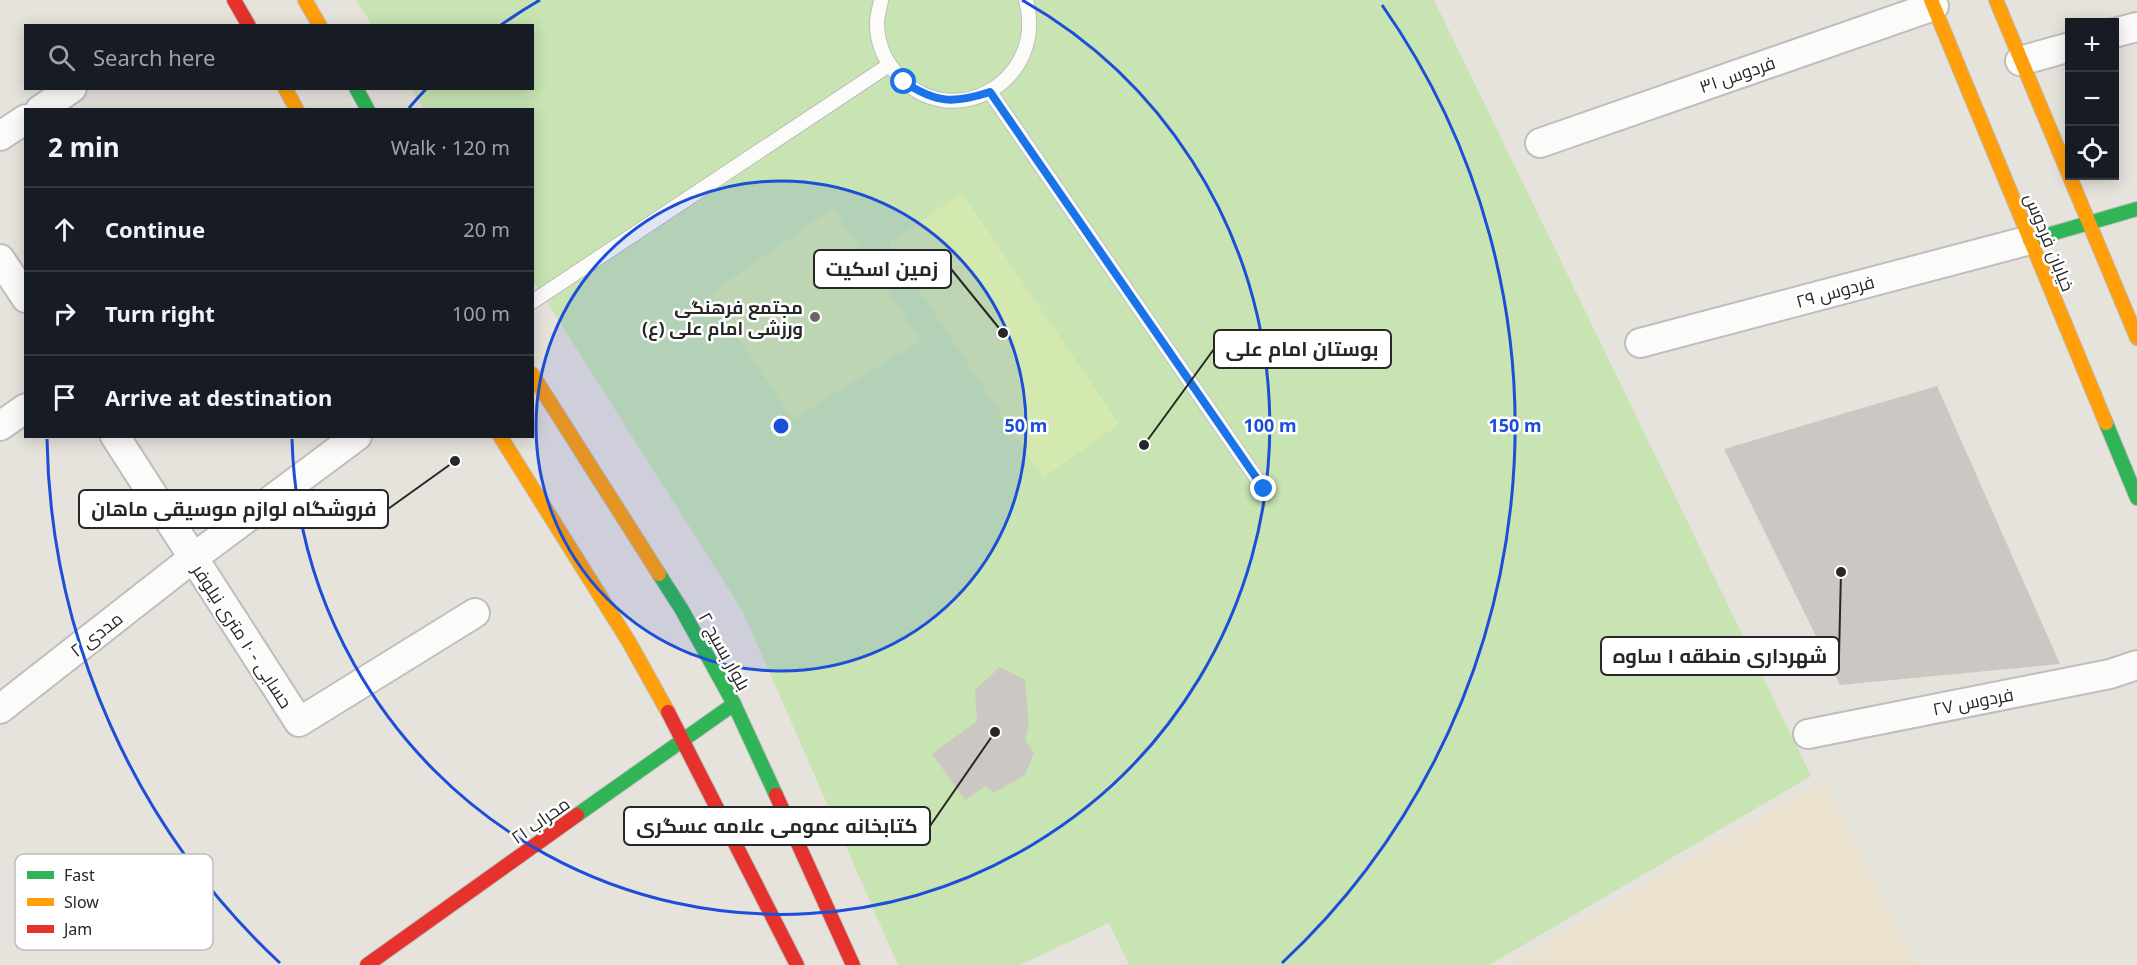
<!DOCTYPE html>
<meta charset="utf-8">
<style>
:root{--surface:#171b24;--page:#20242c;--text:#f1f3f6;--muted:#9ea1a6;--line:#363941}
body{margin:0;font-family:"Noto Sans",Cairo,sans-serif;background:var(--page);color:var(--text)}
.controls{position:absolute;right:18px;top:18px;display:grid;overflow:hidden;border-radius:0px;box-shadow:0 3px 15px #0003}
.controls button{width:54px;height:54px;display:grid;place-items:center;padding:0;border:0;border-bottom:2px solid var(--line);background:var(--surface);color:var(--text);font:30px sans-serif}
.stop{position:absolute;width:18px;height:18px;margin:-14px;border:4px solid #1a73e8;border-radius:50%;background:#fff}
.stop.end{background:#1a73e8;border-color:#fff;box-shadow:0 2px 6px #0008}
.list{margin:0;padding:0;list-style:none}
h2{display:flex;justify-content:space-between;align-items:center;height:78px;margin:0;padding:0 24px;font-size:26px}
h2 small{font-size:20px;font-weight:400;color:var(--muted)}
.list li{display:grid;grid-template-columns:39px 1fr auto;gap:18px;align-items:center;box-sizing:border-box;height:84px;padding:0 24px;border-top:2px solid var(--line)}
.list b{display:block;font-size:22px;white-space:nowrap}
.list em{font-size:20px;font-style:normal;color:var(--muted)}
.icon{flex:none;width:33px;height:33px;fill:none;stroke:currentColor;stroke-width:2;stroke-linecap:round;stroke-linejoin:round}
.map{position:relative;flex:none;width:2137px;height:965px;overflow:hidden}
.search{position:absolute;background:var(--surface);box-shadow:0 3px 15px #0003;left:24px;top:24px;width:510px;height:66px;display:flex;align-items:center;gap:15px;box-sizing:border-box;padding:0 21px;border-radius:0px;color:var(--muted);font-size:22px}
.panel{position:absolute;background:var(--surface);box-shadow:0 3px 15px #0003;left:24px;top:108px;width:510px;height:330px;border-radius:0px}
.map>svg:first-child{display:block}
.education{fill:#ebe1cf}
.green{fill:#c7e4b2}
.pitch{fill:#d4e9af}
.building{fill:#cbc8c4}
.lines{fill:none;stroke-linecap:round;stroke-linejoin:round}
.lane-casing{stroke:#bfbebe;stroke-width:16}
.street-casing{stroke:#bfbebe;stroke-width:32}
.fast-casing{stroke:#bfbebe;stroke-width:16}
.slow-casing{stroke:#bfbebe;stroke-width:16}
.jam-casing{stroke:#bfbebe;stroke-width:16}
.lane{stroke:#fbfbfa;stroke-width:14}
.street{stroke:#fbfbfa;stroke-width:28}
.fast{stroke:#30b455;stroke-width:14}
.slow{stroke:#ff9f0a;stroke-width:14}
.jam{stroke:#e5322d;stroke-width:14}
.route{stroke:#1a73e8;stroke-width:8}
.ring{fill:none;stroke:#1d4ed8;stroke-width:3}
.poi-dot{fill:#6a6866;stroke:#fff;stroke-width:2}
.labels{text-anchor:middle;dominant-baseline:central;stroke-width:5;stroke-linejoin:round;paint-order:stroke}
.street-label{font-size:18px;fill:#272727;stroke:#fff}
.poi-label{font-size:18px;font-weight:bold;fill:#272727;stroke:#fff;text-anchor:end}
.key{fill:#fff;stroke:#bebebe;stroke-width:1.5}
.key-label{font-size:16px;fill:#272727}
.centre{fill:#1d4ed8;stroke:#fff;stroke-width:3}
.ring-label{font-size:18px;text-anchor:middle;font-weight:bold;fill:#1d4ed8;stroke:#fff;stroke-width:5;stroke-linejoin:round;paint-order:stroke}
.leader{fill:none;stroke:#272727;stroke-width:2}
.callout-dot{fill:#272727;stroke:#fff;stroke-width:2}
.callout{fill:#fff;stroke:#272727;stroke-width:2}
.callout-label{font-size:20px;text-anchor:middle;font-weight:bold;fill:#272727}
</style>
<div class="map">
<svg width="2137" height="965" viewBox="0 0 2137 965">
<rect width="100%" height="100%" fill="#e6e2dc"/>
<path class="education" d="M1824,782l92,183h-407l102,-62z"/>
<path class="green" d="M356,0h1078l377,776 -322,189h-360l-20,-42 -89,42h-122l-156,-355 -209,-330 -1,-170 -108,-1 -13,-20 121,-1v-62l-160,-1z"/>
<g class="pitch">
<path d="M962,193l157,231 -76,54 -155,-235z"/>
<path d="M833,208l88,132 -128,79 -84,-124z"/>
</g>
<g class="building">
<path d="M1937,386l123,278 -220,21 -116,-236z"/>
<path d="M1000,667l25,13 4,44 -4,16 9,13 -9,22 -31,18 -9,-7 -20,14 -33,-46 45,-33 -2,-31z"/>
</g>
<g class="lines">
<g class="lane-casing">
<g id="lane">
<path d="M881,0c-1,7 -4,15 -4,23 0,18 7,36 19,50 55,64 152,8 130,-73"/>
<path d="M990,92l274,397"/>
<path d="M532,302l357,-237"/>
</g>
</g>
<g class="street-casing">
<g id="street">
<path d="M2114,33l23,-6"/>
<path d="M2020,61l50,-14"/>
<path d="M40,110l32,-22"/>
<path d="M0,136l26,-17"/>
<path d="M1540,143l394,-137"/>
<path d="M0,259l26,39"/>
<path d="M1640,343l390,-103"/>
<path d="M0,426l26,-18"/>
<path d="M115,436l184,286 176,-109"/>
<path d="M0,709l193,-151 164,-122"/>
<path d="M1808,734l302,-60 27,-9"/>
</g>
</g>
<g class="fast-casing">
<g id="fast">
<path d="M356,88l12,22"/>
<path d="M2030,240l107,-31"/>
<path d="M2106,423l31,75"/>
<path d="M659,574l23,36 52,94 42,91"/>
<path d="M577,815l157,-111"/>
</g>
</g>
<g class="slow-casing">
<g id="slow">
<path d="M305,0l15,26"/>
<path d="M1931,0l175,423"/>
<path d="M1996,0l141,338"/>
<path d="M285,88l12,22"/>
<path d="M532,374l127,200"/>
<path d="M500,436l129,206 39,70"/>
</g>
</g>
<g class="jam-casing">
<g id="jam">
<path d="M234,0l15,26"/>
<path d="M668,712l129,253"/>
<path d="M776,795l77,170"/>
<path d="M367,965l210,-150"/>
</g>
</g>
<use href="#lane" class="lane"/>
<use href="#street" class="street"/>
<use href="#fast" class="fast"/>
<use href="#slow" class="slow"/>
<use href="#jam" class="jam"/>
</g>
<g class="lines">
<path class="route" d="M904,82c32,21 49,22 86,10l274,397"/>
</g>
<circle cx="781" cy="426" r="245" fill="#1d4ed8" fill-opacity=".12"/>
<g class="ring">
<circle cx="781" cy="426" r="245"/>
<path d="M409 108A489 489 0 0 1 426 89M501 25A489 489 0 0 1 540 0M1022 0A489 489 0 1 1 292 439"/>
<path d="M280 963A734 734 0 0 1 47 439M1382 5A734 734 0 0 1 1282 963"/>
</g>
<circle class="poi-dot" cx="815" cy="317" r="6"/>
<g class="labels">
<g class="street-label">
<text transform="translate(1737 74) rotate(-19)">فردوس ۳۱</text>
<text transform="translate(2050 242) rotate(68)">خیابان فردوس</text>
<text transform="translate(1835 291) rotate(-15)">فردوس ۲۹</text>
<text transform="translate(96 634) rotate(-38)">مددی ۲</text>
<text transform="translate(243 636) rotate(57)">حسابی - ۱۰ متری نیلوفر</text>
<text transform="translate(725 651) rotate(61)">بلوار بسیج ۲</text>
<text transform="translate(1973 701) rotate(-11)">فردوس ۲۷</text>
<text transform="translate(540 820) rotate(-35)">محراب ۲۱</text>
</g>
<g class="poi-label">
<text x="803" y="307">مجتمع فرهنگی<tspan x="803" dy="21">ورزشی امام علی (ع)</tspan></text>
</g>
</g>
<rect x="15" y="854" width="198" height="96" rx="9" class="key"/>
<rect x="27" y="871" width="27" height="8" fill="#30b455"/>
<rect x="27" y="898" width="27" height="8" fill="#ff9f0a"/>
<rect x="27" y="925" width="27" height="8" fill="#e5322d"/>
<g class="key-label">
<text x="64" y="881">Fast</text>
<text x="64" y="908">Slow</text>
<text x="64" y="935">Jam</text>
</g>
<circle cx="781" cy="426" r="9" class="centre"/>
<g class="ring-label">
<text x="1026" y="432">50 m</text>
<text x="1270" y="432">100 m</text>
<text x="1515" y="432">150 m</text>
</g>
<path class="leader" d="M1003 333L951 269M1144 445L1214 349M455 461L388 509M1841 572L1839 656M995 732L930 826"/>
<g class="callout-dot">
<circle cx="1003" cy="333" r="6"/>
<circle cx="1144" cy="445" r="6"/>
<circle cx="455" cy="461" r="6"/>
<circle cx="1841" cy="572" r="6"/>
<circle cx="995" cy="732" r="6"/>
</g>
<g class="callout">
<rect x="814" y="250" width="137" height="38" rx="6"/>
<rect x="1214" y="330" width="177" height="38" rx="6"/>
<rect x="79" y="490" width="309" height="38" rx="6"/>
<rect x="1601" y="637" width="238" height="38" rx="6"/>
<rect x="624" y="807" width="306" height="38" rx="6"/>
</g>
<g class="callout-label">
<text x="882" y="276">زمین اسکیت</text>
<text x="1302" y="356">بوستان امام علی</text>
<text x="234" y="516">فروشگاه لوازم موسیقی ماهان</text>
<text x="1720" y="663">شهرداری منطقه ۱ ساوه</text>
<text x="777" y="833">کتابخانه عمومی علامه عسگری</text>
</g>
</svg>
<div class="controls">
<button>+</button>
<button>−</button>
<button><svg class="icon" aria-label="locate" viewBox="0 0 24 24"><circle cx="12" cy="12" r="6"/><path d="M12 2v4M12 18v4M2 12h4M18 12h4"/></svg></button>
</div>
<div class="stop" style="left:904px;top:82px"></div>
<div class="stop end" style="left:1264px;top:489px"></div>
<div class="search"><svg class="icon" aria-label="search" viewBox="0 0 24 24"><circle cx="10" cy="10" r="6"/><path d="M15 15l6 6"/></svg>Search here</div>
<section class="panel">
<h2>2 min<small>Walk · 120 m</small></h2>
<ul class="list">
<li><svg class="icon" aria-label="ahead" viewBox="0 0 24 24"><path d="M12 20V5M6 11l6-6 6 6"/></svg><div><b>Continue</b></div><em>20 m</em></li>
<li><svg class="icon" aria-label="right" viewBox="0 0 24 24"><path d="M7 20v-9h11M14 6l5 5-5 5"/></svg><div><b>Turn right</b></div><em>100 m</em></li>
<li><svg class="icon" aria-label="arrive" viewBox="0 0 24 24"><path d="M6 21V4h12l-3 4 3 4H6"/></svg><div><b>Arrive at destination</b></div></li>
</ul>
</section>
</div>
